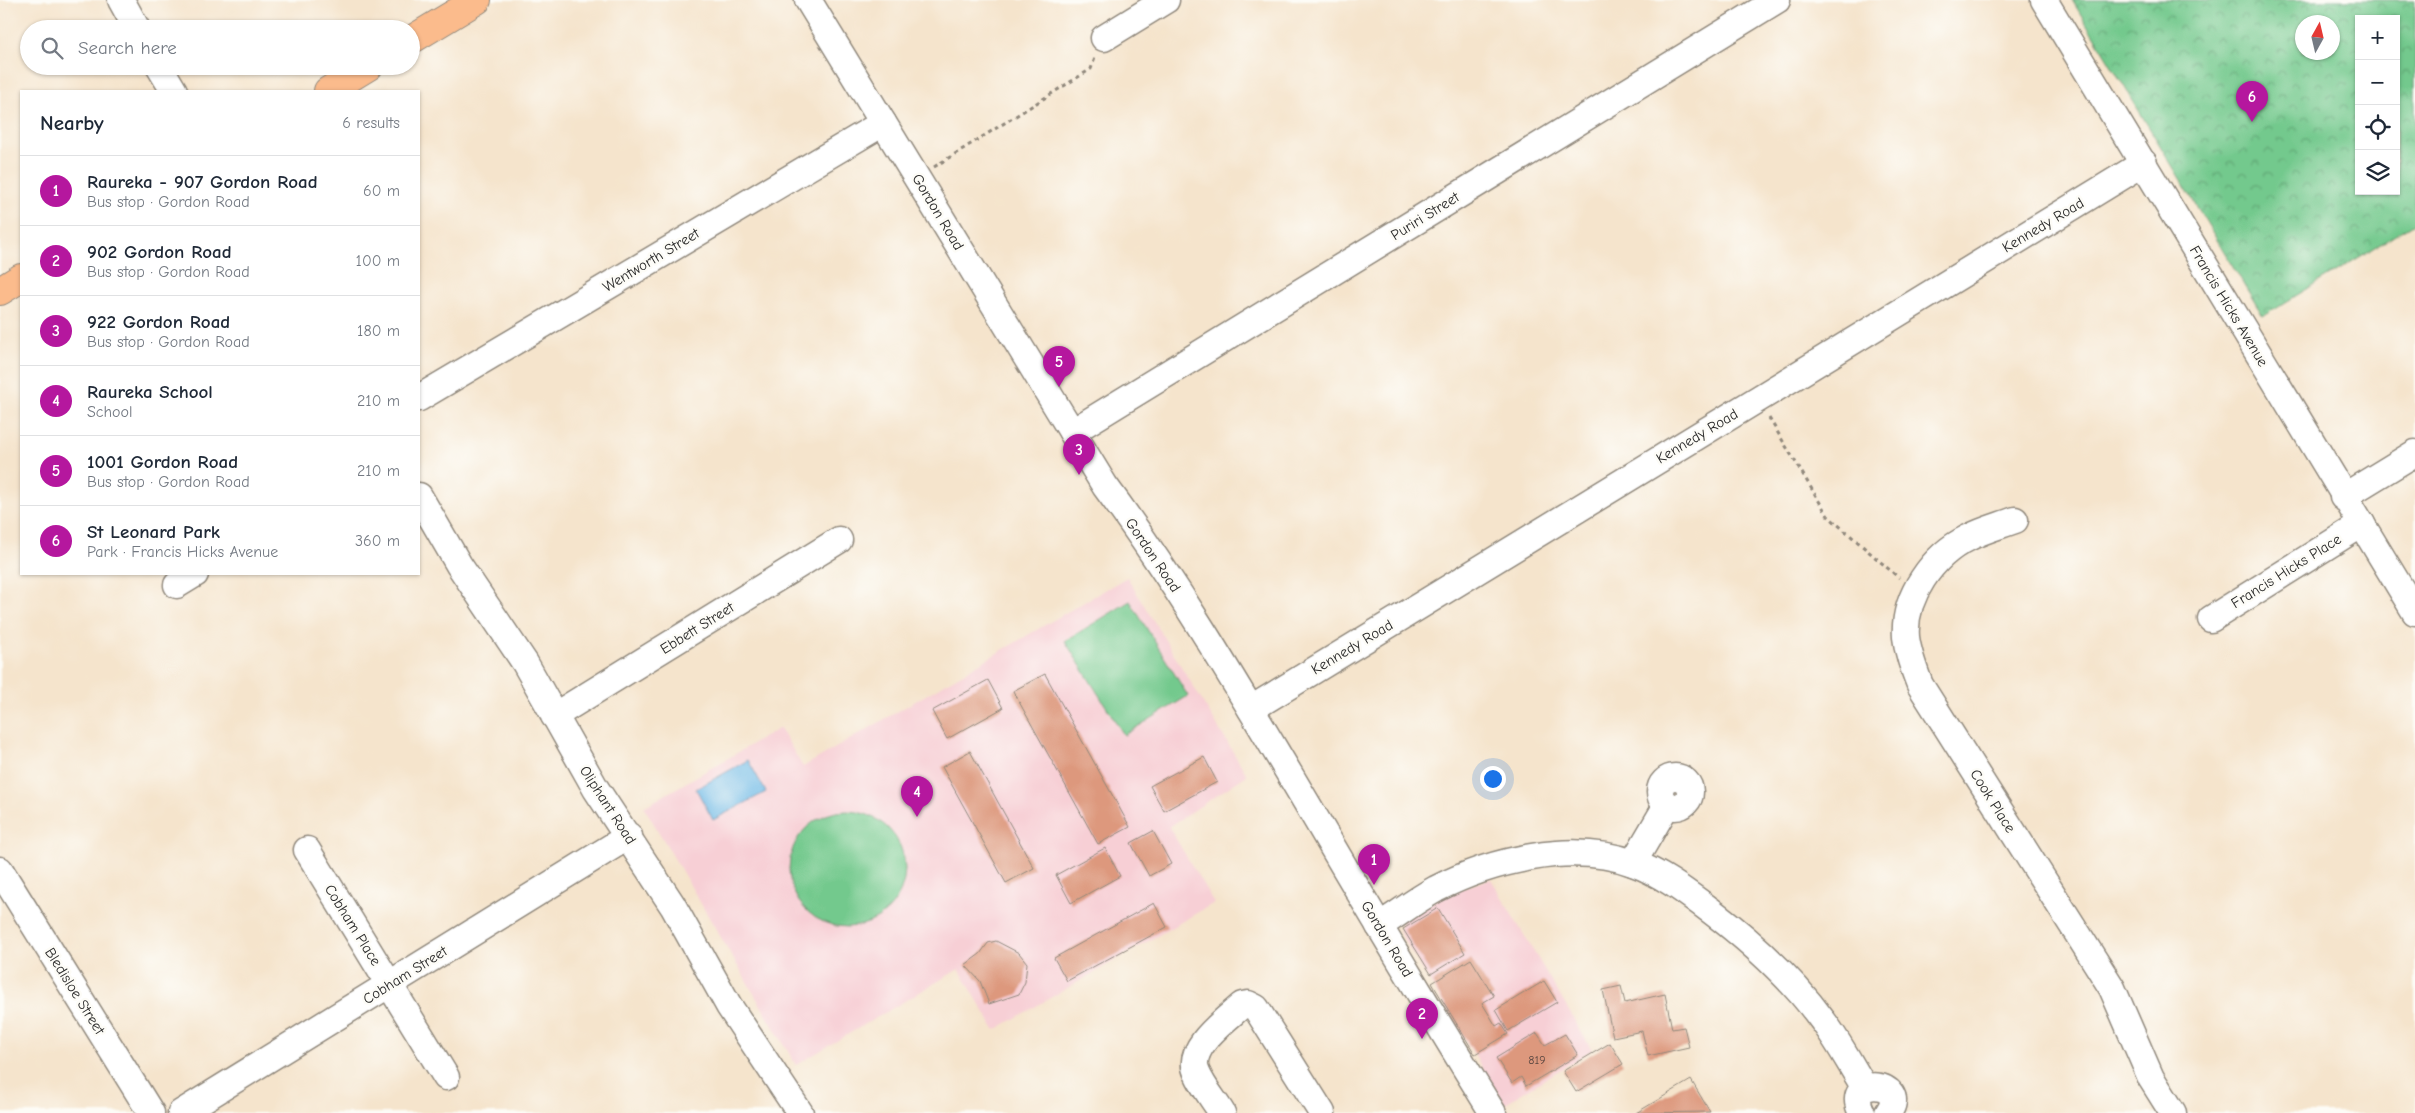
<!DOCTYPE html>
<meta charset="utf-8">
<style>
:root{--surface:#fff;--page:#f6f6f7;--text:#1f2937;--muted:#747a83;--line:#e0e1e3;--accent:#b5179e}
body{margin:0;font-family:"Comic Neue",sans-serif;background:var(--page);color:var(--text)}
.controls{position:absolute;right:15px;top:15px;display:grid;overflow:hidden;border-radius:0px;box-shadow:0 1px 4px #0004}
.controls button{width:45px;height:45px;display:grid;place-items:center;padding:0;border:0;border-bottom:1px solid var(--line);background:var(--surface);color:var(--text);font:25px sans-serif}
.compass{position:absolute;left:2295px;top:15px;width:45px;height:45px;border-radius:50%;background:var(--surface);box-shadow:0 1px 4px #0004;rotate:8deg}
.you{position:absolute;left:1492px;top:778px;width:18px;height:18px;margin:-12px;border:4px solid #fff;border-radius:50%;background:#1a73e8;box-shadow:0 0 0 8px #1a73e833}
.badge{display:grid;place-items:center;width:32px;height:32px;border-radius:50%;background:var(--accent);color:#fff;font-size:16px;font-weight:700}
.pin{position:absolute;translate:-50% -41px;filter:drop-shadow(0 1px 2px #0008)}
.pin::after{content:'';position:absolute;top:26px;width:18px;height:15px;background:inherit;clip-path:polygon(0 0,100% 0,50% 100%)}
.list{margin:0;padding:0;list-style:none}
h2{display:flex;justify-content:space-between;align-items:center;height:65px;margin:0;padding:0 20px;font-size:21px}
h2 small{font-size:16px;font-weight:400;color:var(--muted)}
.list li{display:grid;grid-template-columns:32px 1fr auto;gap:15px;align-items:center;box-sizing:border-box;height:70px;padding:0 20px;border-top:1px solid var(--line)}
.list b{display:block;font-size:19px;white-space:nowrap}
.list p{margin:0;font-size:16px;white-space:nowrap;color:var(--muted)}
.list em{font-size:16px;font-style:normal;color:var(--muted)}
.icon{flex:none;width:28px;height:28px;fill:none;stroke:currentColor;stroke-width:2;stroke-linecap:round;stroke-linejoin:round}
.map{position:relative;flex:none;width:2415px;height:1113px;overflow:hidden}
.search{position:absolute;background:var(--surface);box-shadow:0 1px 4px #0004;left:20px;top:20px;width:400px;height:55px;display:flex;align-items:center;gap:12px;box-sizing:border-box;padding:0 18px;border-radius:28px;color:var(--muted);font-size:19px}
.panel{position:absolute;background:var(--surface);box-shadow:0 1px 4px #0004;left:20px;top:90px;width:400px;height:485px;border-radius:0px}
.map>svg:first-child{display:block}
.built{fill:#f7cfd5}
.grass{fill:#73c98d;stroke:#4f7a5c}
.park{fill:url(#park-crowns);stroke:#4f7a5c;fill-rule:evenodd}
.water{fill:#6db9e7;stroke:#4c7289}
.building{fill:#dd987d}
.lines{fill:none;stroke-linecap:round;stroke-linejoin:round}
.minor-casing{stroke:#90887c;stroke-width:29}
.major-casing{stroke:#90887c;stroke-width:30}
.path{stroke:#90887c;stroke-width:3;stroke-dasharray:4 4;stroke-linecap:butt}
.minor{stroke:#fff;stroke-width:26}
.major{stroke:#fbbb8c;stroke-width:28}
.labels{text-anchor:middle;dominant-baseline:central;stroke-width:5;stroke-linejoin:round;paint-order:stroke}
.number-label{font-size:12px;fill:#584640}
.street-label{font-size:15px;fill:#2b2b2b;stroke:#fdfcf7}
</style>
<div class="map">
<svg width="2415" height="1113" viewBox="0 0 2415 1113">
<defs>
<pattern id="park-crowns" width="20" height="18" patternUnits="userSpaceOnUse" patternTransform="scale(1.25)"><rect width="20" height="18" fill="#73c98d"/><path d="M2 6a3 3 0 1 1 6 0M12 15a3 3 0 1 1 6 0" fill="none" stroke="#5fa373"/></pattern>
</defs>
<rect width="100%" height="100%" fill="#fdfcf7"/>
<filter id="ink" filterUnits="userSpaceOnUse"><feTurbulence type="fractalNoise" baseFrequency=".02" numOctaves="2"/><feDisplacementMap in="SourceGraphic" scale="10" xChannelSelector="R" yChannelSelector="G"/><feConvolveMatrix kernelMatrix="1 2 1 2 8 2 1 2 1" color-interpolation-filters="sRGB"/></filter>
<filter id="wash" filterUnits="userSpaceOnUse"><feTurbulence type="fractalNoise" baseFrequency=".0096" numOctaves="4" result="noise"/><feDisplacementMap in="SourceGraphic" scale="20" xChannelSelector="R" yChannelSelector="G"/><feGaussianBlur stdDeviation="1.12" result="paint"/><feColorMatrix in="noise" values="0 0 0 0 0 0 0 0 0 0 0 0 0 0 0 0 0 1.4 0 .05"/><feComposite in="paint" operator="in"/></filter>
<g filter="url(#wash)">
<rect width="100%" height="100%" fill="#f5e4cc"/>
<g class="built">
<path d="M1127,577l120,198 -78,52 45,76 -219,127 -36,-61 -163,96 -152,-258 136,-79 23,39z"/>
<path d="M1491,879l101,171 -88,54 -105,-173 4,-13 47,-26z"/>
</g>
<g class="grass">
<path d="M1130,601l58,95 -64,39 -59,-94z"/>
<circle cx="847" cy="869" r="58"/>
</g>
<path class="park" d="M2072,0h343v223l-152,93zM2359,19h37v172h-37zM2302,22h30v30h-30z"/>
<path class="water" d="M748,760l18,32 -53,28 -17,-31z"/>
<g id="blocks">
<g class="building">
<path d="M1045,674l85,153 -32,17 -85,-153z"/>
<path d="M988,680l15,28 -56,31 -15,-28z"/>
<path d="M970,751l64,117 -28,15 -64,-116z"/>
<path d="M1204,757l13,25 -53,29 -14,-25z"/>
<path d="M1153,831l18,33 -22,12 -18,-33z"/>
<path d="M1105,848l15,28 -49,27 -15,-28z"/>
<path d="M1154,903l13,24 -100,54 -13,-23z"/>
<path d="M1438,908l27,45 -34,21 -28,-45z"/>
<path d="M996,941l23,12 8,10 -2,19 -6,12 -30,10 -9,-23 -15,-16 15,-11 8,-11z"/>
<path d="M1471,959l23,37 -12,7 14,23 5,-3 7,11 -33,20 -43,-71z"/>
<path d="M1544,981l13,21 -49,29 -12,-21z"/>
<path d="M1621,986l4,17 40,-9 7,35 12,-2 5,20 -41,9 -6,-25 -29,6 -10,-47z"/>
<path d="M1537,1033l8,12 20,-11 13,21 -52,31 -5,-9 -9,6 -16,-25z"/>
<path d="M1610,1043l13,21 -47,28 -13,-21z"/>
<path d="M1691,1080l19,32 -74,1z"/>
</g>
</g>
</g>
<g filter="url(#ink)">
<use href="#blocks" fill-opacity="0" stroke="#90887c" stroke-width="1"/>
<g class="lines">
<g class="minor-casing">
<g id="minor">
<path d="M121,0l16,29"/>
<path d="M808,0l297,486c77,104 141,215 207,326 59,101 119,201 181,301"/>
<path d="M2044,0l371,612"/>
<path d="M1104,38l62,-38"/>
<path d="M159,66l15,25"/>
<path d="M419,398l464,-275"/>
<path d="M1072,432l705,-432"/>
<path d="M419,496l40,69 66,98 71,126 77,117 56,100 71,107"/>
<path d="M2343,497l72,-44"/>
<path d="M2015,520c-16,6 -32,10 -47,18 -35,17 -65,59 -62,99 2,17 8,32 14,48l192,303 39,90 22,35"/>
<path d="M177,585l18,-11"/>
<path d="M2211,619l151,-95"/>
<path d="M1251,709l893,-546"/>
<path d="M554,716l285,-176"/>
<circle cx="1675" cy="792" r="15"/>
<path d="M307,850l139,227"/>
<path d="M1633,863l34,-58"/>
<path d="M0,870l151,243"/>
<path d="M1379,926c19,-12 37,-26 57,-37 56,-29 136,-48 197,-26 28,10 54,30 77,47 42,32 82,68 113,111 16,21 28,45 42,67"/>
<path d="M181,1113l448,-277"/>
<path d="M1222,1113c-8,-13 -19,-26 -25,-40 -12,-25 29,-53 45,-68l6,-1 8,4 66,105"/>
<path d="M1862,1113c-21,-39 50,-32 26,0"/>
</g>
</g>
<g class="major-casing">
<g id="major">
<path d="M411,40l66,-40"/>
<path d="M328,91l41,-25"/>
<path d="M0,291l21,-13"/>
</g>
</g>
<g class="path">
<path d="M934,167l157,-98 4,-11"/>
<path d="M1769,418l59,98 71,62"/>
</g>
<use href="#minor" class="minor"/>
<use href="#major" class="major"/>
</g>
</g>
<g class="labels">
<g class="number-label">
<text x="1537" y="1060">819</text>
</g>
<g class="street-label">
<text transform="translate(938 212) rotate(59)">Gordon Road</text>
<text transform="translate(1425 216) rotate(-32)">Puriri Street</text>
<text transform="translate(2043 225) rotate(-31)">Kennedy Road</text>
<text transform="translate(651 260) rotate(-31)">Wentworth Street</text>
<text transform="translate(2229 306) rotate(59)">Francis Hicks Avenue</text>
<text transform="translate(1697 436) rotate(-31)">Kennedy Road</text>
<text transform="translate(1153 555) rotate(56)">Gordon Road</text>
<text transform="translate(2286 571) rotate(-32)">Francis Hicks Place</text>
<text transform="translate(697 628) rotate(-32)">Ebbett Street</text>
<text transform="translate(1352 647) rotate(-31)">Kennedy Road</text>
<text transform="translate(1993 801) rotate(58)">Cook Place</text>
<text transform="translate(608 805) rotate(57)">Oliphant Road</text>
<text transform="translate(353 925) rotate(58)">Cobham Place</text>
<text transform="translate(1387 939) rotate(59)">Gordon Road</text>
<text transform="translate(405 975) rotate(-32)">Cobham Street</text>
<text transform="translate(75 991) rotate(58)">Bledisloe Street</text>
</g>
</g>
</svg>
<div class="controls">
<button>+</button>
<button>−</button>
<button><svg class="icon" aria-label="locate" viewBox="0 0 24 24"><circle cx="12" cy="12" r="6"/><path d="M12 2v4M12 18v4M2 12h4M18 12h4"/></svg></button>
<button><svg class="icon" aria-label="layers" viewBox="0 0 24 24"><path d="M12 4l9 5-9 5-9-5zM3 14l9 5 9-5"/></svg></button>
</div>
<svg class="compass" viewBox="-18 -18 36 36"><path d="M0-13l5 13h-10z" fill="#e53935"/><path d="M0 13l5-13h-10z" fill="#747a83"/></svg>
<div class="you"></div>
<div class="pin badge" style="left:1374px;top:885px">1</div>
<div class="pin badge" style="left:1422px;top:1039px">2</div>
<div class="pin badge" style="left:1079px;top:475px">3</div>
<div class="pin badge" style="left:917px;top:817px">4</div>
<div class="pin badge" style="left:1059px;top:387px">5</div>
<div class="pin badge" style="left:2252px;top:122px">6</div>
<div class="search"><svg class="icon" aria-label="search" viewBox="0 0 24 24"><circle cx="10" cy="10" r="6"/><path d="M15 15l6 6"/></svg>Search here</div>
<section class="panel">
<h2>Nearby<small>6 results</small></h2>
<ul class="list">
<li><span class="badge">1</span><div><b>Raureka - 907 Gordon Road</b><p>Bus stop · Gordon Road</p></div><em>60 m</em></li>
<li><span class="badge">2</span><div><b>902 Gordon Road</b><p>Bus stop · Gordon Road</p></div><em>100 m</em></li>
<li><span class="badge">3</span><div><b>922 Gordon Road</b><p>Bus stop · Gordon Road</p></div><em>180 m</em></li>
<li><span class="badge">4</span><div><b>Raureka School</b><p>School</p></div><em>210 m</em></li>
<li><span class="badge">5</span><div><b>1001 Gordon Road</b><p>Bus stop · Gordon Road</p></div><em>210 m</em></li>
<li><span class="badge">6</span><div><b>St Leonard Park</b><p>Park · Francis Hicks Avenue</p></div><em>360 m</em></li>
</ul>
</section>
</div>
